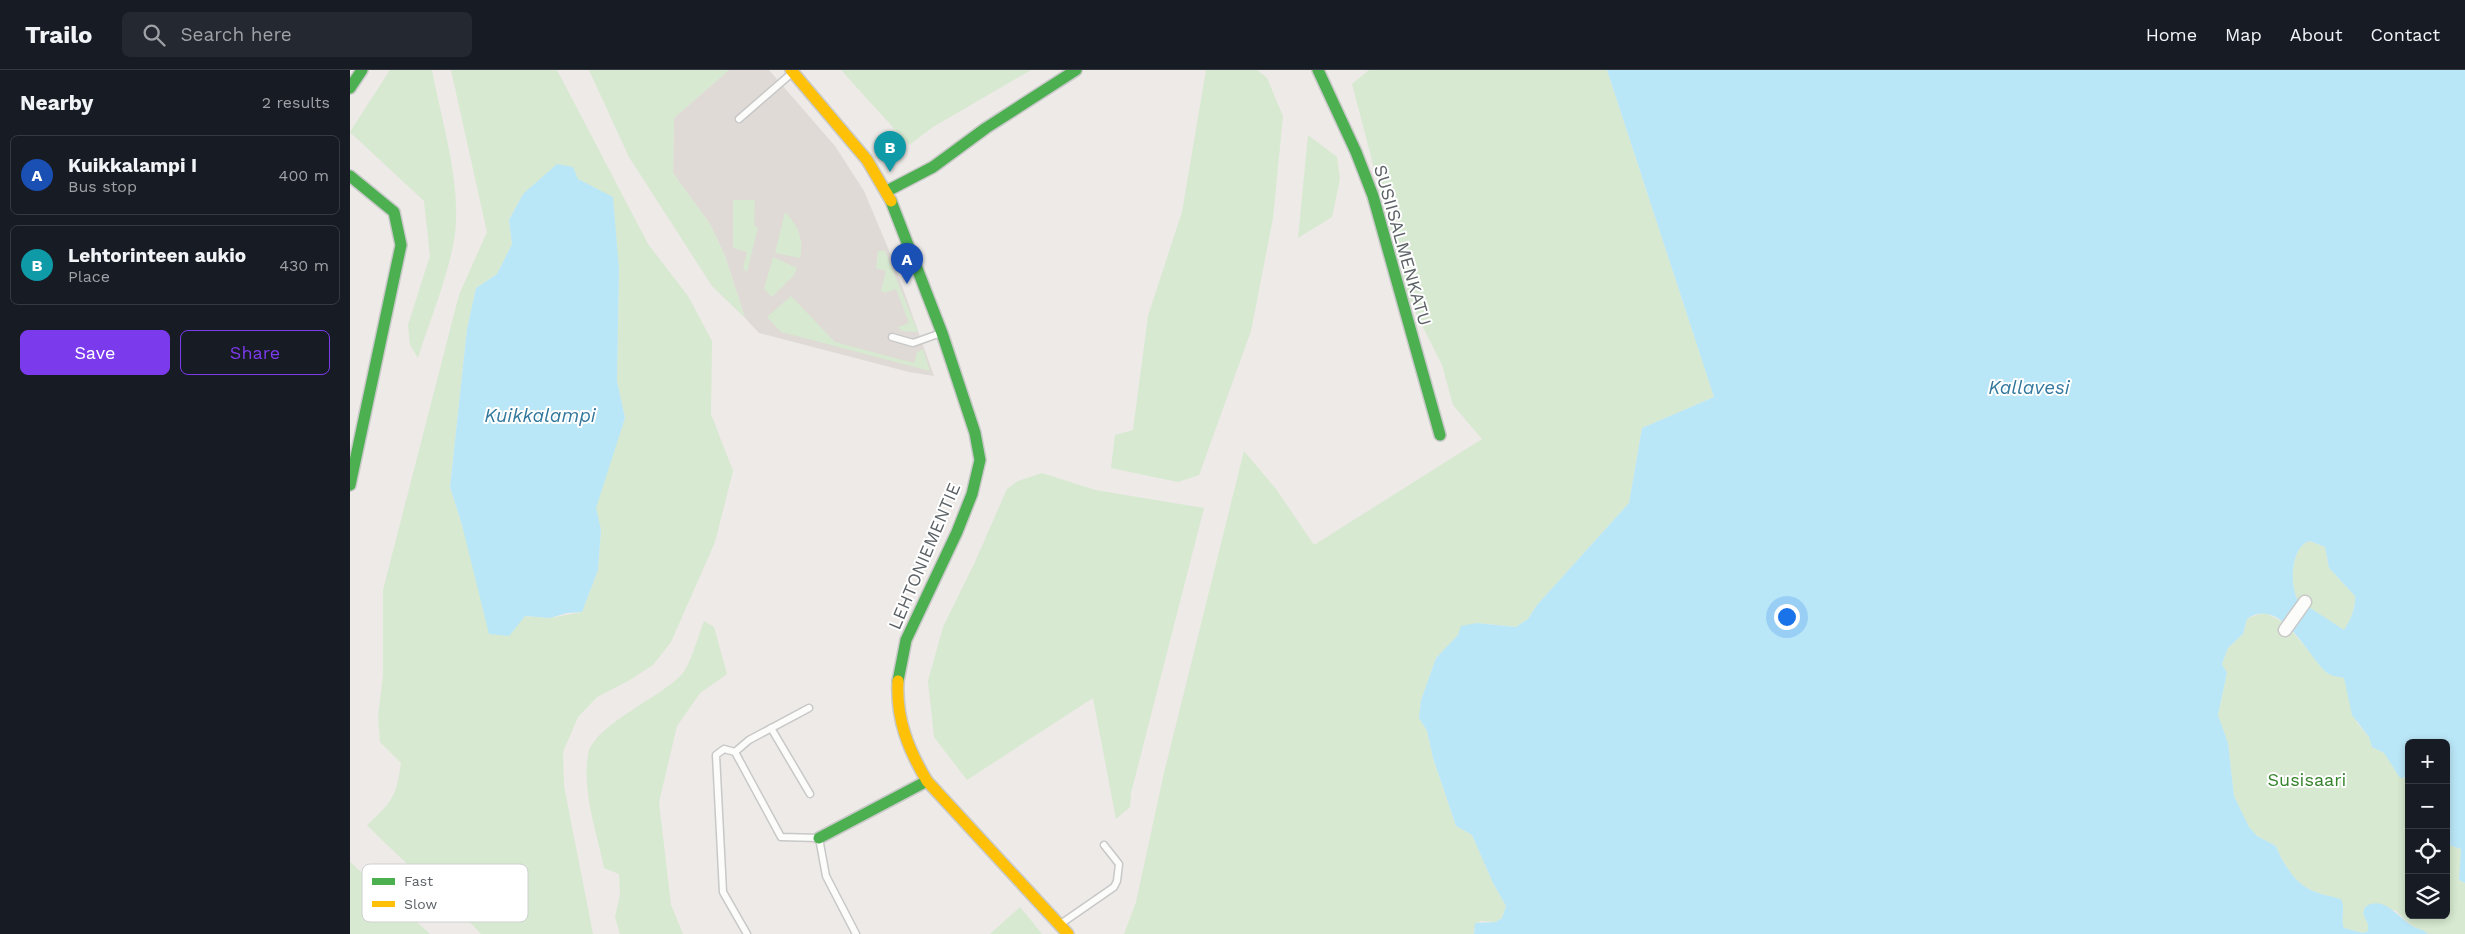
<!DOCTYPE html>
<meta charset="utf-8">
<style>
:root{--surface:#171b24;--page:#242831;--text:#f1f3f6;--muted:#9ea1a6;--line:#363941;--accent:#7c3aed}
body{margin:0;font-family:"Work Sans",sans-serif;background:var(--page);color:var(--text)}
.controls{position:absolute;right:15px;bottom:15px;display:grid;overflow:hidden;border-radius:8px;box-shadow:0 2px 8px #0003}
.controls button{width:45px;height:45px;display:grid;place-items:center;padding:0;border:0;border-bottom:1px solid var(--line);background:var(--surface);color:var(--text);font:25px sans-serif}
.you{position:absolute;left:1436px;top:546px;width:18px;height:18px;margin:-12px;border:4px solid #fff;border-radius:50%;background:#1a73e8;box-shadow:0 0 0 8px #1a73e833}
.badge{display:grid;place-items:center;width:32px;height:32px;border-radius:50%;background:var(--accent);color:#fff;font-size:16px;font-weight:700}
.pin{position:absolute;translate:-50% -41px;filter:drop-shadow(0 1px 2px #0008)}
.pin::after{content:'';position:absolute;top:26px;width:18px;height:15px;background:inherit;clip-path:polygon(0 0,100% 0,50% 100%)}
.list{margin:0;padding:0;list-style:none}
h2{display:flex;justify-content:space-between;align-items:center;height:65px;margin:0;padding:0 20px;font-size:21px}
h2 small{font-size:16px;font-weight:400;color:var(--muted)}
.list li{display:grid;grid-template-columns:32px 1fr auto;gap:15px;align-items:center;box-sizing:border-box;height:80px;margin:0 10px 10px;padding:0 10px;border:1px solid var(--line);border-radius:8px}
.list b{display:block;font-size:19px;white-space:nowrap}
.list p{margin:0;font-size:16px;white-space:nowrap;color:var(--muted)}
.list em{font-size:16px;font-style:normal;color:var(--muted)}
.actions{display:flex;gap:10px;padding:15px 20px}
.actions a{flex:1;padding:11px 0;border:1px solid var(--accent);border-radius:8px;text-align:center;font-size:18px;color:var(--accent)}
.actions .main{background:var(--accent);color:#fff}
.icon{flex:none;width:28px;height:28px;fill:none;stroke:currentColor;stroke-width:2;stroke-linecap:round;stroke-linejoin:round}
.map{position:relative;flex:none;width:2115px;height:864px;overflow:hidden}
header{display:flex;align-items:center;gap:30px;box-sizing:border-box;height:70px;padding:0 25px;background:var(--surface);border-bottom:1px solid var(--line)}
header strong{font-size:24px}
nav{display:flex;gap:28px;margin-inline-start:auto;font-size:18px}
.search{width:350px;height:45px;background:var(--page);display:flex;align-items:center;gap:12px;box-sizing:border-box;padding:0 18px;border-radius:8px;color:var(--muted);font-size:19px}
main{display:flex}
aside{flex:1;background:var(--surface)}
.map>svg:first-child{display:block}
.education{fill:#dfdad6}
.green{fill:#d7e9d0;fill-rule:evenodd}
.water{fill:#bae7f8;fill-rule:evenodd}
.lines{fill:none;stroke-linecap:round;stroke-linejoin:round}
.lane-casing{stroke:#c8c8c8;stroke-width:9}
.street-casing{stroke:#c8c8c8;stroke-width:15}
.fast-casing{stroke:#c9c9c9;stroke-width:14}
.slow-casing{stroke:#c9c9c9;stroke-width:14}
.lane{stroke:#fcfcfb;stroke-width:6}
.street{stroke:#fcfcfb;stroke-width:12}
.fast{stroke:#4caf50;stroke-width:11}
.slow{stroke:#ffc107;stroke-width:11}
.labels{text-anchor:middle;dominant-baseline:central;stroke-width:4;stroke-linejoin:round;paint-order:stroke}
.street-label{font-size:18px;fill:#5c6266;stroke:#fff}
.park-label{font-size:18px;fill:#37832d;stroke:#fff}
.water-label{font-size:19px;font-style:italic;fill:#32789d;stroke:#fff}
.key{fill:#fff;stroke:#ced0d1;stroke-width:1}
.key-label{font-size:14px;fill:#5c6266}
</style>
<header>
<strong>Trailo</strong>
<div class="search"><svg class="icon" aria-label="search" viewBox="0 0 24 24"><circle cx="10" cy="10" r="6"/><path d="M15 15l6 6"/></svg>Search here</div>
<nav><a>Home</a><a>Map</a><a>About</a><a>Contact</a></nav>
</header>
<main>
<aside>
<h2>Nearby<small>2 results</small></h2>
<ul class="list">
<li><span class="badge" style="background:#1a4fb4">A</span><div><b>Kuikkalampi I</b><p>Bus stop</p></div><em>400 m</em></li>
<li><span class="badge" style="background:#0f9aa8">B</span><div><b>Lehtorinteen aukio</b><p>Place</p></div><em>430 m</em></li>
</ul>
<div class="actions"><a class="main">Save</a><a>Share</a></div>
</aside>
<div class="map">
<svg width="2115" height="864" viewBox="0 0 2115 864">
<rect width="100%" height="100%" fill="#edeae7"/>
<path class="education" d="M379,0h40l66,76 29,45 27,64 43,121 -25,-4 -150,-39 -14,-15 -20,-62 -15,-32 -37,-51 1,-55z"/>
<g class="green">
<path d="M40,0h42c9,49 26,101 24,151 -1,39 -26,98 -38,137l-8,-13 -2,-20 22,-69 -6,-55 -74,-69z"/>
<path d="M101,0h106l91,174 40,52 24,45 -1,73 22,57 -18,71 -44,100 -18,23 -25,16 -31,16 -19,20 -15,35 1,34 29,148h-112c-35,-39 -78,-71 -114,-109 25,-22 30,-30 34,-62l-21,-21 -2,-26 5,-40v-86l76,-295 28,-63zM228,109l21,11 20,79 -2,112 8,37 -30,90 6,22 -3,40 -16,42 -32,6 -26,-2 -62,-91 -12,-38 17,-158 9,-41 21,-14 15,-30 -3,-24 14,-26z"/>
<path d="M239,0h140l-55,48 -1,55 37,51 15,32 20,62 -33,-32 -83,-129z"/>
<path d="M491,0h190l-98,57 -24,18z"/>
<path d="M856,0h51l10,8 16,38 -10,102 -22,113 -52,144 -21,7 -67,-14 4,-33 18,-5 15,-114 34,-104z"/>
<path d="M1019,0h238l107,327 -72,31 -13,75 -92,102 -9,14 -12,8 -39,-4 -19,12 -22,23 -15,42 -2,18 8,13 6,27 23,68 16,9 21,48 13,23 -4,12 -6,4 -16,-1 -6,8v5h-350l12,-32 28,-129 80,-322 32,38 38,56 168,-106 -29,-34 -11,-40 -34,-68 -56,-213z"/>
<path d="M958,65l29,22 3,22 -8,38 -34,21z"/>
<path d="M383,130h22l-1,26 4,1 -11,45 -4,-4 4,-16 -14,-4z"/>
<path d="M435,142c13,13 19,27 15,46l-25,-5z"/>
<path d="M528,181h7l33,81 -16,-1 -4,-4 11,-4 -13,-34 -11,4 -4,-2 5,-20 -10,-3z"/>
<path d="M423,187l24,11 -3,7 -22,22 -8,-8z"/>
<path d="M441,226l44,46 79,21 3,-11 6,-3 7,22 -149,-39 -14,-15z"/>
<path d="M692,403l53,17 109,18 -73,285 -1,14 -14,12 -23,-121 -126,82 -33,-43 -6,-56 15,-54 32,-65 32,-73 11,-8z"/>
<path d="M1960,471l15,6 4,21 26,28c1,11 -5,25 -11,35l-46,-31c-9,-14 -7,-55 12,-59z"/>
<path d="M1914,542l22,12 41,49 17,5 13,45 12,14 3,10 12,6 20,25 5,-1v138h37v-71l15,5 -2,31 6,3v51h-37l-16,-8 -17,-16 -30,-3 -2,6 5,12v6l-5,2 -19,-5c-4,-10 1,-19 -3,-28 -11,-4 -24,-6 -34,-12 -14,-8 -26,-28 -31,-42l-19,-10 -9,-9 -14,-31 -6,-53 -10,-28 9,-42 -5,-9 6,-16 15,-14 4,-15z"/>
<path d="M354,551l10,6 13,47 -27,19 -23,33 -18,76 12,103 12,29h-63l-5,-17 5,-22 -1,-21 -15,-6c-7,-36 -22,-75 -16,-113 4,-29 74,-58 94,-81 8,-8 17,-40 22,-53z"/>
<path d="M0,792l80,72h-80z"/>
<path d="M670,837l22,27h-52z"/>
</g>
<g class="water">
<path d="M1257,0h858v813l-6,-3 2,-31 -15,-5v-101h-37v34l-9,1 -16,-25 -12,-6 -3,-10 -17,-22 -8,-37c-6,-2 -13,-1 -18,-6 -19,-17 -46,-77 -79,-53l-4,15 -15,14 -6,16 5,9 -9,42 10,28 6,53 15,31 8,9 19,10c5,14 17,34 31,42 10,6 23,8 34,11 5,10 -1,19 3,29l19,5 5,-2v-6l-5,-12 2,-6c19,-13 34,12 49,20 5,2 10,3 14,7h-954l1,-11 21,-1 6,-4 4,-12 -13,-23 -21,-48 -16,-9 -23,-68 -6,-27 -8,-13 2,-18 15,-42 22,-23 3,-9 16,-3 39,4 12,-8 9,-14 92,-102 13,-75 72,-31zM1960,471l15,6 4,21 26,28c1,12 -5,25 -11,34l-46,-30c-9,-14 -7,-55 12,-59z"/>
<path d="M207,94l16,3 5,12 35,18 6,72 -2,112 8,37 -29,90 5,22 -3,40 -16,42 -15,1 -17,5 -25,-2 -16,20 -20,-2 -27,-109 -12,-38 17,-158 9,-41 21,-14 15,-30 -3,-24 14,-26z"/>
</g>
<g class="lines">
<g class="lane-casing">
<g id="lane">
<path d="M389,49l53,-46"/>
<path d="M542,267l21,6 28,-10"/>
<path d="M421,658l39,66"/>
<path d="M385,682l14,-12 60,-32"/>
<path d="M712,853l52,-36 3,-6 2,-17 -15,-19"/>
<path d="M397,864l-24,-42 -7,-137 8,-6 11,3 46,85 38,1 7,38 30,58"/>
</g>
</g>
<g class="street-casing">
<path id="street" d="M1935,560l20,-28"/>
</g>
<g class="fast-casing">
<g id="fast">
<path d="M968,0l38,82 17,44 67,239"/>
<path d="M0,18l12,-18"/>
<path d="M0,106l44,36 7,33 -51,240"/>
<path d="M537,121l46,-24 53,-39 90,-58"/>
<path d="M541,131l51,132 33,100 5,27 -8,34 -15,38 -51,108 -8,41"/>
<path d="M469,768l108,-57"/>
</g>
</g>
<g class="slow-casing">
<g id="slow">
<path d="M441,0l76,90 24,41"/>
<path d="M548,611c-2,38 10,68 29,100l141,153"/>
</g>
</g>
<use href="#lane" class="lane"/>
<use href="#street" class="street"/>
<use href="#fast" class="fast"/>
<use href="#slow" class="slow"/>
</g>
<g class="labels">
<g class="street-label">
<text transform="translate(1053 175) rotate(74)">SUSIISALMENKATU</text>
<text transform="translate(574 486) rotate(-67)">LEHTONIEMENTIE</text>
</g>
<g class="park-label">
<text x="1957" y="709">Susisaari</text>
</g>
<g class="water-label">
<text x="1679" y="317">Kallavesi</text>
<text x="190" y="345">Kuikkalampi</text>
</g>
</g>
<rect x="12" y="794" width="166" height="58" rx="8" class="key"/>
<rect x="22" y="808" width="23" height="7" fill="#4caf50"/>
<rect x="22" y="831" width="23" height="6" fill="#ffc107"/>
<g class="key-label">
<text x="54" y="816">Fast</text>
<text x="54" y="839">Slow</text>
</g>
</svg>
<div class="controls">
<button>+</button>
<button>−</button>
<button><svg class="icon" aria-label="locate" viewBox="0 0 24 24"><circle cx="12" cy="12" r="6"/><path d="M12 2v4M12 18v4M2 12h4M18 12h4"/></svg></button>
<button><svg class="icon" aria-label="layers" viewBox="0 0 24 24"><path d="M12 4l9 5-9 5-9-5zM3 14l9 5 9-5"/></svg></button>
</div>
<div class="you"></div>
<div class="pin badge" style="left:557px;top:214px;background:#1a4fb4">A</div>
<div class="pin badge" style="left:540px;top:102px;background:#0f9aa8">B</div>
</div>
</main>
